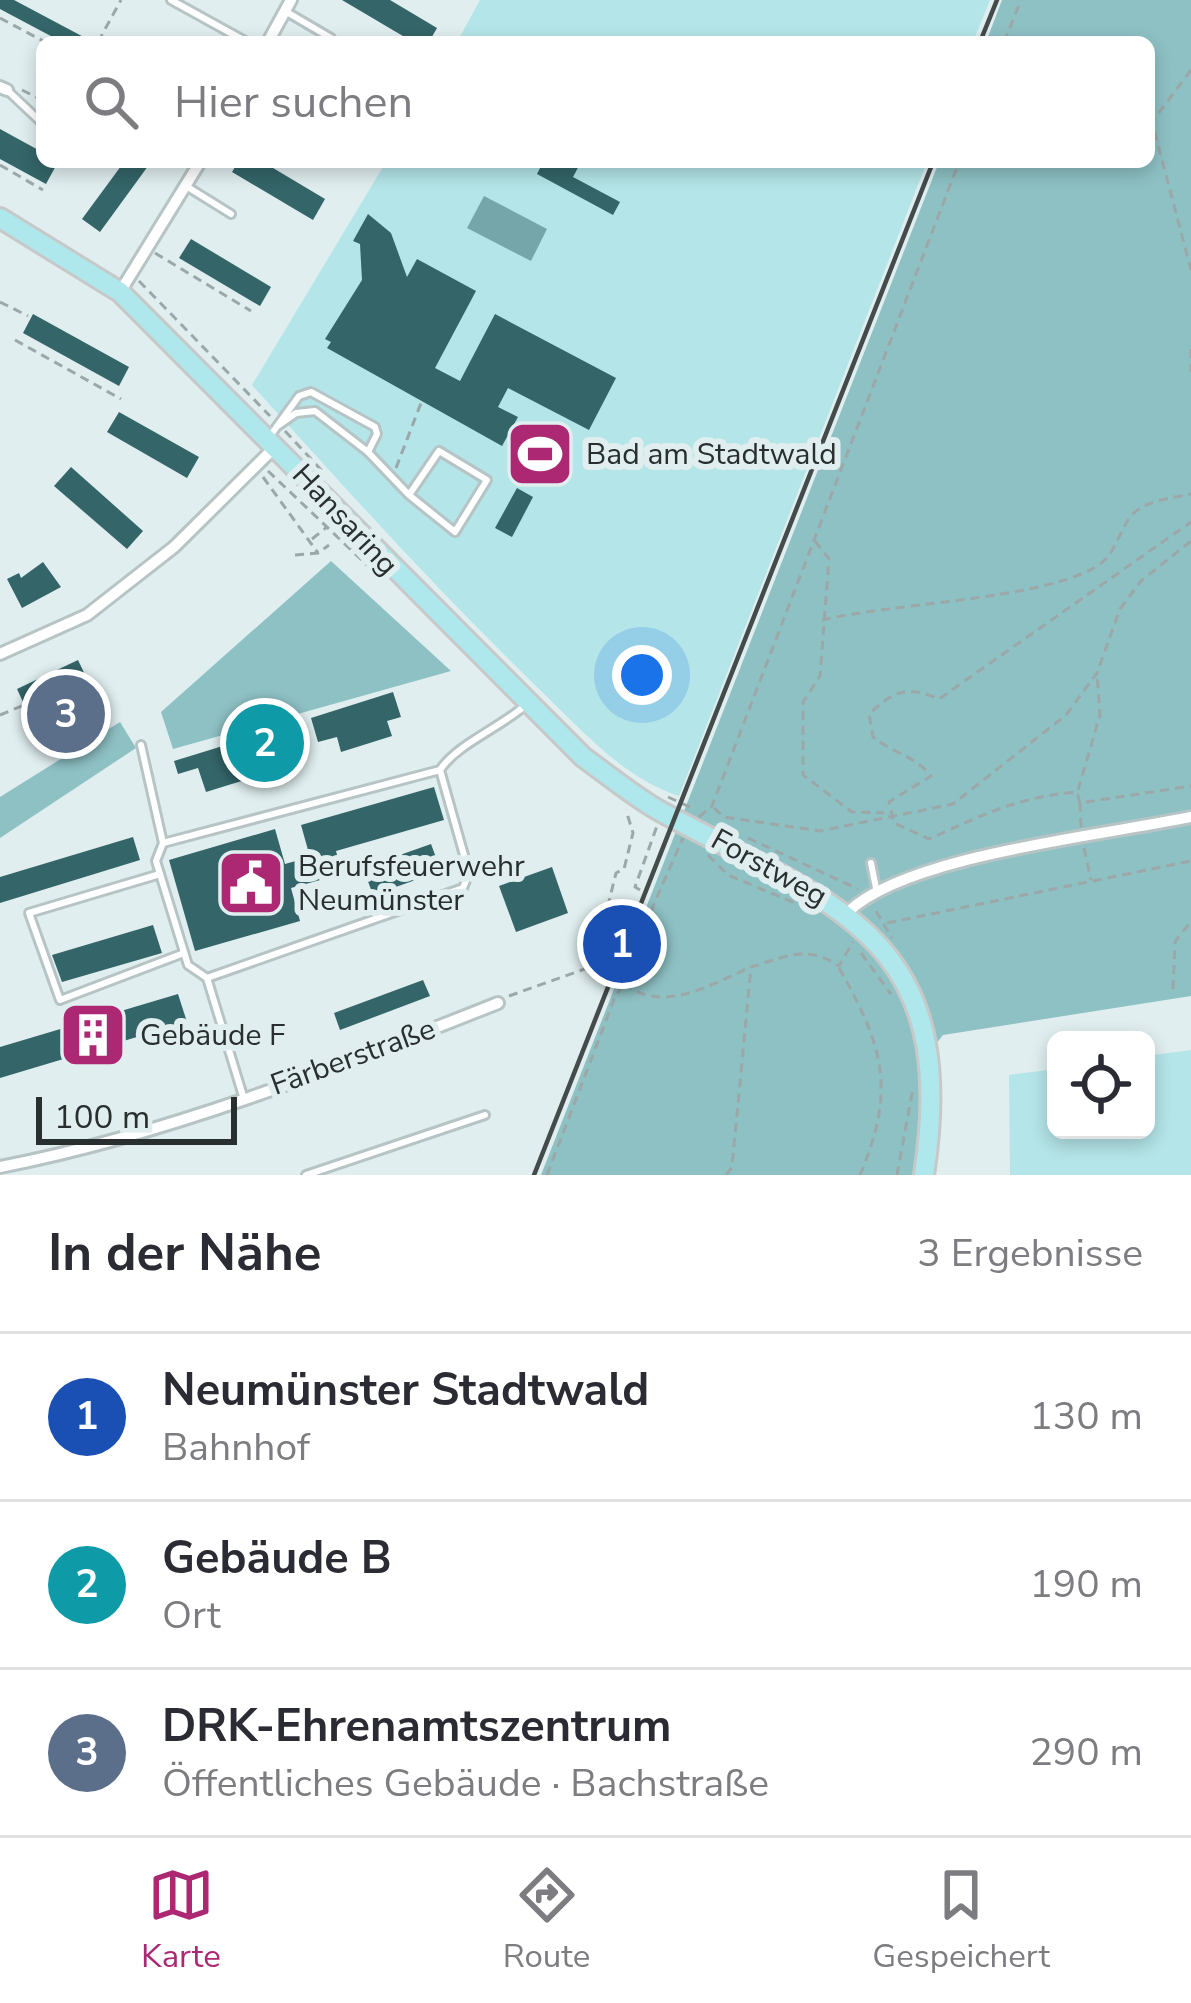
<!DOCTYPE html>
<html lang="de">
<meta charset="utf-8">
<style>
:root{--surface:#fff;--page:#f2f2f3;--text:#2b2b33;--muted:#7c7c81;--line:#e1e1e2;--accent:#ac2872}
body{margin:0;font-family:"Nunito Sans",sans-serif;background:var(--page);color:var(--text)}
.controls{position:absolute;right:36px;bottom:36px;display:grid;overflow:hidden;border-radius:18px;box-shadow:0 6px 18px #0003}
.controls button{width:108px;height:108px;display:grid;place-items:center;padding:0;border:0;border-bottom:3px solid var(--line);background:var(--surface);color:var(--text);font:60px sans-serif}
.scale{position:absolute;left:36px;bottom:30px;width:201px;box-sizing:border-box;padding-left:12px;border:6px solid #292f2f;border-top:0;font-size:33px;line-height:42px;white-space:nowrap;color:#292f2f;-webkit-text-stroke:9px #e0eeef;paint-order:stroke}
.you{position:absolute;left:642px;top:675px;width:42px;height:42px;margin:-30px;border:9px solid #fff;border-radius:50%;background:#1a73e8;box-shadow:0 0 0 18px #1a73e833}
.badge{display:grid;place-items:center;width:78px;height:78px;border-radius:50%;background:var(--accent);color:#fff;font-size:39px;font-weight:700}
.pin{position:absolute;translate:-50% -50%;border:6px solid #fff;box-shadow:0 3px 12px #0006}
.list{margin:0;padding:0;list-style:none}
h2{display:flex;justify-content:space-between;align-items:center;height:156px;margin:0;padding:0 48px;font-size:51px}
h2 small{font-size:39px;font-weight:400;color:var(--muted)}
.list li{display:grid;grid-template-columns:78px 1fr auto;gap:36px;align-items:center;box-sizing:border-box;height:168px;padding:0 48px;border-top:3px solid var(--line)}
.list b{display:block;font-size:45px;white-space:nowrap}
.list p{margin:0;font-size:39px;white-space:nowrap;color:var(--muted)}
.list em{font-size:39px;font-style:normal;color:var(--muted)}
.icon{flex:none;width:66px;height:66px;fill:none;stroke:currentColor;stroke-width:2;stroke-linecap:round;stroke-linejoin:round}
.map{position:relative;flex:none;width:1191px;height:1175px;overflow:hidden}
.search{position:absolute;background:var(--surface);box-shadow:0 6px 18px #0003;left:36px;right:36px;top:36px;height:132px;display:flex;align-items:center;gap:30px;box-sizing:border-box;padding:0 42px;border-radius:18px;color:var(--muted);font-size:45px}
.sheet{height:660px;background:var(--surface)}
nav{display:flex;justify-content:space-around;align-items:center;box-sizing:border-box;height:168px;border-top:3px solid var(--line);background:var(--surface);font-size:33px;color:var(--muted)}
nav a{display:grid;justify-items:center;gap:6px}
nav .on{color:var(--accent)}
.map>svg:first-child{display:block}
.green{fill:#b4e5e8}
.forest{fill:#8ec1c4}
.water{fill:#75a6aa}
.building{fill:#346568}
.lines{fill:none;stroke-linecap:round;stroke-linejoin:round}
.service-casing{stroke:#b7c4c5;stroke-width:12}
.minor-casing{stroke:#b7c4c5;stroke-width:16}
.primary-casing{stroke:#c7c9c9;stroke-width:24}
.path{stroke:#9ca7a8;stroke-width:3;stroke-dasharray:9 6;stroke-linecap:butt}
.service{stroke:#fff;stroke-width:6}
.minor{stroke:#fff;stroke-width:10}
.primary{stroke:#aee8ec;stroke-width:18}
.rail{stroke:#444b4b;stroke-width:4.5}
.labels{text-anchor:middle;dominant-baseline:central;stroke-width:12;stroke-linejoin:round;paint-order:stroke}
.poi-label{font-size:30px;fill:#292f2f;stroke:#e0eeef;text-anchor:start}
.street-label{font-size:30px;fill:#292f2f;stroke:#e0eeef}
</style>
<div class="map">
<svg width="1191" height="1175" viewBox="0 0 1191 1175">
<rect width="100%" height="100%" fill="#e0eeef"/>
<g class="green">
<path d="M480,0h510l-17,42h-516z"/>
<path d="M386,162h541l-248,634c-57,-18 -102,-71 -144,-111 -99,-96 -191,-198 -283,-300z"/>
<path d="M1191,1050v125h-181l-1,-100 47,-6v61h90v-74z"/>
</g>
<g class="forest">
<path d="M1002,0h189v996l-248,39 -25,32 3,66 -7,42h-373l398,-1013h210v-120h-163z"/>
<path d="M331,561l120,110 -278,78 -12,-37z"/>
<path d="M120,722l16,26 -136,90v-41z"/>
</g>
<path class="water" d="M484,196l63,33 -16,32 -64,-33z"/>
<g class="building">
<path d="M0,0h14l79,42h-31l-62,-33z"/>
<path d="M342,0h48l47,28 -8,14h-16z"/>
<path d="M0,129l42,23v10h16l-12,22 -46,-25z"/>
<path d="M124,162h27l-51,70 -18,-13z"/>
<path d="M238,162h25l62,37 -12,21 -81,-48z"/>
<path d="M543,162h38l-8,15 47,25 -7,13 -76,-41z"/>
<path d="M368,214l23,19 16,44 10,-18 59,32 -41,77 25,13 35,-67 121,64 -27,52 -81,-42 -10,19 20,10 -16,29 -175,-98 4,-6 -6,-3 37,-59 -2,-36 -7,-3z"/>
<path d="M191,239l80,48 -11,19 -81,-48z"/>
<path d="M33,314l96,53 -10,19 -96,-53z"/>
<path d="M119,412l80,45 -12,21 -80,-46z"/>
<path d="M71,467l72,64 -16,18 -73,-63z"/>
<path d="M517,488l16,9 -21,40 -17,-9z"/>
<path d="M43,562l18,25 -39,21 -15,-29 12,-6 2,5z"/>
<path d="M78,660l30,63 -62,29 -29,-63z"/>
<path d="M393,692l8,25 -14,4 5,15 -51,16 -4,-15 -19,5 -7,-24z"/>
<path d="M291,725l12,37 -97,30 -8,-24 -20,6 -4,-13z"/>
<path d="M434,787l10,33 -108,31 6,23 -51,14 9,33 -105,30 -26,-91 106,-31 10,35 25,-7 -9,-32z"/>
<path d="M133,837l7,23 -140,43v-26z"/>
<path d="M431,844l10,27 -68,24 -10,-27z"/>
<path d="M552,867l16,46 -52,19 -17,-46z"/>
<path d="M153,925l9,28 -100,29 -10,-27z"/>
<path d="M423,980l7,16 -90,34 -6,-17z"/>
<path d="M178,994l9,28 -187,56v-31z"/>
</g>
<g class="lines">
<g class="service-casing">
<g id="service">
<path d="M171,0l76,42"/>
<path d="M285,11l46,27"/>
<path d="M7,90l35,33"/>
<path d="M186,186l45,28"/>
<path d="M279,425l17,-12 19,-2 53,41 41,43 30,-44 48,29 -32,52 -46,-37"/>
<path d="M270,436l29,-40 12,-4 64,35 2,7 -9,18"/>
<path d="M141,745l22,98 -7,18 32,104 19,13 36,118"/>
<path d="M163,843l277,-73c17,-26 60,-42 87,-66"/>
<path d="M871,863l5,25"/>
<path d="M160,874l-131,39 31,87 124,-47"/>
<path d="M207,978l256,-90 6,-15 -29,-103"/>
<path d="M306,1175l179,-60"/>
</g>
</g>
<g class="minor-casing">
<g id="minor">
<path d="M268,42l23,-42"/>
<path d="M0,87l7,3"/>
<path d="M120,292l80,-130"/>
<path d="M0,654l87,-39 87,-68 102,-101"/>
<path d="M848,912c59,-57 258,-77 343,-95"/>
<path d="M0,1167c170,-33 337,-100 498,-164"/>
</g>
</g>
<g class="primary-casing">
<path id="primary" d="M0,218l120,74 463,465c25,18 49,38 75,53 177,97 303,123 266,365"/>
</g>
<g class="path">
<path d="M0,18l45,24"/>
<path d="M98,42l23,-42"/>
<path d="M1004,42l17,-42"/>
<path d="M1191,70l-39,52 39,148"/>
<path d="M22,90l20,10"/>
<path d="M0,165l43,25"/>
<path d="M155,253l96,58"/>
<path d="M139,281l131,135"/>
<path d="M0,302l28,14"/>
<path d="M15,340l106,59"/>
<path d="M1191,349v23"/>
<path d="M285,431l39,42"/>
<path d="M396,468l25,-65"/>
<path d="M268,471l119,113"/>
<path d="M263,477l55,76"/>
<path d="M312,539l15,-12"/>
<path d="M815,541l14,18 -9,117 -17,26v73l49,37 32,1"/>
<path d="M295,555l23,-2 11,-8"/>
<path d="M822,620c72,-17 214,-20 272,-52 21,-11 24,-35 37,-52 14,-16 41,-18 60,-22"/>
<path d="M0,715l24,-10"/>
<path d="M1078,790l22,-75 -3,-42"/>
<path d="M668,797l24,11"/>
<path d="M1080,803l-3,-11c-60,5 -94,23 -148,47l-35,-16 -5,-21 42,-26c-15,-20 -39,-23 -58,-39l-4,-23c25,-23 37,-29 70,-15l252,-177"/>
<path d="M714,808l10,9 96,14 133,-27 113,-89 31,-42 23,-64 21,-28 50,-40"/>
<path d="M699,817l13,-11 247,-644"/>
<path d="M1081,827l-1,-24 111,-17"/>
<path d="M748,838l110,51"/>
<path d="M1084,848l7,32"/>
<path d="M708,855l20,20 69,29"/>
<path d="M640,890l-5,-3 22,-61"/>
<path d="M876,911l16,27"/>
<path d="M887,923l304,-62"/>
<path d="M861,953l30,41"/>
<path d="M839,968c45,79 57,122 21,207"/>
<path d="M624,984c40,30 85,1 125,-16"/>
<path d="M1173,989l2,-47 16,-21"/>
<path d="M509,996l84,-30 23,-93 8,-4 9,-36 -7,-23"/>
<path d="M547,1175l68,-178 26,-39 12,-52 30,-68"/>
<path d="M726,1175l6,-8 19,-200c34,-10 56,-23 88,-1l14,-24"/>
<path d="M897,1175l16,-87"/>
</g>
<use href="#service" class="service"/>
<use href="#minor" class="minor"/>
<use href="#primary" class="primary"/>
<g class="rail">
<path d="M980,42l17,-42"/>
<path d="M534,1175l399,-1013"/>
</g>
</g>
<defs>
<g id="stadium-square" transform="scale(3.45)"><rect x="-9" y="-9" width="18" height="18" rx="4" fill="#ac2872" stroke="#e0eeef"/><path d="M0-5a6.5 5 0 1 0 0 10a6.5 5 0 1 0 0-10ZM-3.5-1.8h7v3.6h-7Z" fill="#fff"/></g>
<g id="civic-square" transform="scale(3.45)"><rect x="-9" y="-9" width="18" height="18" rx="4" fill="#ac2872" stroke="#e0eeef"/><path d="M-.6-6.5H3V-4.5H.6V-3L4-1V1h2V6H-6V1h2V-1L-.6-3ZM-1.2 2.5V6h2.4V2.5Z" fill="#fff"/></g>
<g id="building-square" transform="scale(3.45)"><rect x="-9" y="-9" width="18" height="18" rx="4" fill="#ac2872" stroke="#e0eeef"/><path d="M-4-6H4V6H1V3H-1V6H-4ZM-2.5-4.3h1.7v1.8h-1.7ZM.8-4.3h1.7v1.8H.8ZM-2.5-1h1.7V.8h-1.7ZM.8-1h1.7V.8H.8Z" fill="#fff"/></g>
</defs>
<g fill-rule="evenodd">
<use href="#stadium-square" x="540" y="454"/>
<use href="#civic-square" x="251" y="883"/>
<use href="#building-square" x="93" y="1035"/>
</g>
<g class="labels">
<g class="poi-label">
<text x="586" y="454">Bad am Stadtwald</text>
<text x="298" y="866">Berufsfeuerwehr<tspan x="298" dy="34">Neumünster</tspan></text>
<text x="140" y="1035">Gebäude F</text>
</g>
<g class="street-label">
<text transform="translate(345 520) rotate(47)">Hansaring</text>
<text transform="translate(769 868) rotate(29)">Forstweg</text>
<text transform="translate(353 1057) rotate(-20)">Färberstraße</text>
</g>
</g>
</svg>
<div class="controls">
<button><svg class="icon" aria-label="locate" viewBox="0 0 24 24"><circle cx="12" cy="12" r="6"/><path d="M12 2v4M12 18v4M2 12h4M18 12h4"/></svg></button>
</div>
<div class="scale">100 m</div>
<div class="you"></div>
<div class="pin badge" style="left:622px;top:944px;background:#1a4fb4">1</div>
<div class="pin badge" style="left:265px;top:743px;background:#0f9aa8">2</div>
<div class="pin badge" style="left:66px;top:714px;background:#5c6f8a">3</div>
<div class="search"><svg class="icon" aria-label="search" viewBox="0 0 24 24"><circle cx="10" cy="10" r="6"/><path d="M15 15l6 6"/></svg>Hier suchen</div>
</div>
<section class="sheet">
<h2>In der Nähe<small>3 Ergebnisse</small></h2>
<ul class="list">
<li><span class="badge" style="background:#1a4fb4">1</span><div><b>Neumünster Stadtwald</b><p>Bahnhof</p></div><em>130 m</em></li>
<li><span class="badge" style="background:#0f9aa8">2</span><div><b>Gebäude B</b><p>Ort</p></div><em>190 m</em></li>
<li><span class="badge" style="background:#5c6f8a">3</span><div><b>DRK-Ehrenamtszentrum</b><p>Öffentliches Gebäude · Bachstraße</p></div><em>290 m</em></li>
</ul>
</section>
<nav>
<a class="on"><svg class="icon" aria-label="map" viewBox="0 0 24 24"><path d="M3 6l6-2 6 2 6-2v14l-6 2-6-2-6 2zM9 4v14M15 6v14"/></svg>Karte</a>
<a><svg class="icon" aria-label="directions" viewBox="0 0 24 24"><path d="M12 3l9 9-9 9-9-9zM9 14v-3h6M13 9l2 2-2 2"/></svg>Route</a>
<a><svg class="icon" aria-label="saved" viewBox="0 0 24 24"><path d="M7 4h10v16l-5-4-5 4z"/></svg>Gespeichert</a>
</nav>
